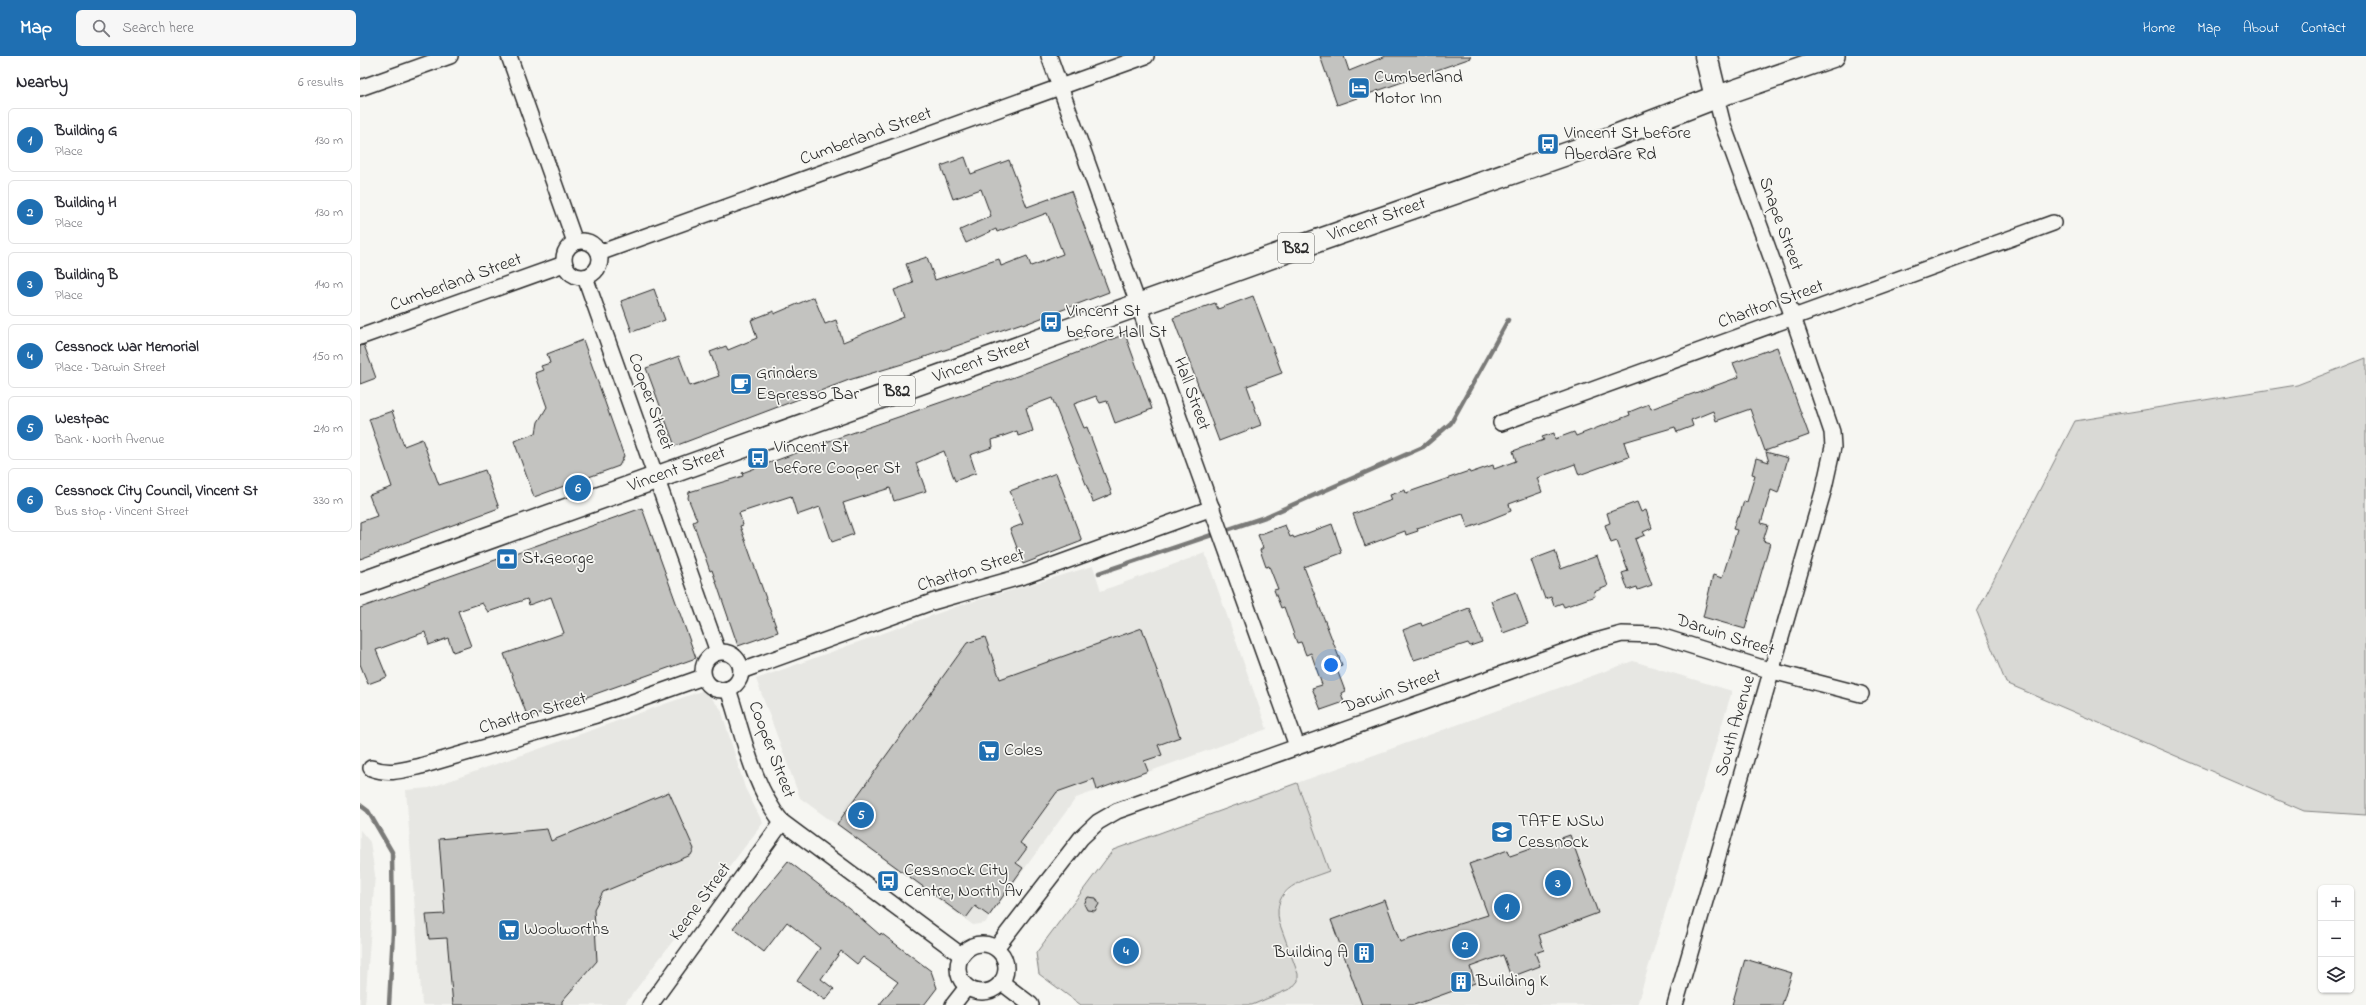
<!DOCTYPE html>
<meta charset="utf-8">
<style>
:root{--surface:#fff;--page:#f7f7f7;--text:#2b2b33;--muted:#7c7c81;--line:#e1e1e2;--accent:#1f6fb2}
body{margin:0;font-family:"Indie Flower",sans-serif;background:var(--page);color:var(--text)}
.controls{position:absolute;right:12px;bottom:12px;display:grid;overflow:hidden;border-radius:6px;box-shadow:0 1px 3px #0004}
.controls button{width:36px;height:36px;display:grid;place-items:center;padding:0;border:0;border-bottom:1px solid var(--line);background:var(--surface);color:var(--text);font:20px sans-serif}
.you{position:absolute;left:971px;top:609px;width:14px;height:14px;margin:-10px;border:3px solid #fff;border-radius:50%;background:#1a73e8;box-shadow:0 0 0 6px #1a73e833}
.badge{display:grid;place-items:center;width:26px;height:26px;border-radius:50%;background:var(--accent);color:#fff;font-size:13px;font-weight:700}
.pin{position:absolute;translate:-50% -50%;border:2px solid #fff;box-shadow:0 1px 4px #0006}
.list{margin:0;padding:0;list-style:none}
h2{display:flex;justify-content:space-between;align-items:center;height:52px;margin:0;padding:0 16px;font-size:17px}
h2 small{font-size:13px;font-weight:400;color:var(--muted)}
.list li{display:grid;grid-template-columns:26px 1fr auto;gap:12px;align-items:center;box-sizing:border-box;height:64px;margin:0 8px 8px;padding:0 8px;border:1px solid var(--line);border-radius:6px}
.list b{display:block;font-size:15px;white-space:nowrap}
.list p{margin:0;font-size:13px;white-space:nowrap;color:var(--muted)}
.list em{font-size:13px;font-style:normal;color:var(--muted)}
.icon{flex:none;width:22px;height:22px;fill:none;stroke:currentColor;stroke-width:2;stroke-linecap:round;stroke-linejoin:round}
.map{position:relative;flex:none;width:2006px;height:949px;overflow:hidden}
header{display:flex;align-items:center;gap:24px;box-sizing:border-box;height:56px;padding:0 20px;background:var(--accent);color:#fff}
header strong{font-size:19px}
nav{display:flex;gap:22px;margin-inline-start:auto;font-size:14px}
.search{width:280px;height:36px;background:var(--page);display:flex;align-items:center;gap:10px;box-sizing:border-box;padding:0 14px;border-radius:6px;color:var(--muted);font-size:15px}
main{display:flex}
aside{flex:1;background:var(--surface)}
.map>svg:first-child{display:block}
.built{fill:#e7e7e3}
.green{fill:#d9d9d5;stroke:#828280}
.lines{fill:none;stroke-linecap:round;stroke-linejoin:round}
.stream{stroke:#7a7a78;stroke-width:4.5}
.building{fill:#c3c3c0;stroke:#2b2b2b}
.street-casing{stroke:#2b2b2b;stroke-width:18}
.secondary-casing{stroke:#2b2b2b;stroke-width:24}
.primary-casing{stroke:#2b2b2b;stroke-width:25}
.street{stroke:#f6f6f2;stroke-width:15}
.secondary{stroke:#f6f6f2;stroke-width:21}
.primary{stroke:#f6f6f2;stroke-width:22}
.labels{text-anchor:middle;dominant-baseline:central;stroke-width:3.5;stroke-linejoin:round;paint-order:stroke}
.shield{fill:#f6f6f2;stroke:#686867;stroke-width:1}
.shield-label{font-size:17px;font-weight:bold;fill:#2b2b2b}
.poi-label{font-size:18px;fill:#2b2b2b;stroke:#f6f6f2;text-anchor:start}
.street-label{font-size:18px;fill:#2b2b2b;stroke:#f6f6f2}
</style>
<header>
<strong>Map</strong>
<div class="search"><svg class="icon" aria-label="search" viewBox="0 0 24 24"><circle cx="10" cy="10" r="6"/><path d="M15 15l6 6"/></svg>Search here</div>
<nav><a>Home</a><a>Map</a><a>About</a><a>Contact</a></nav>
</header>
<main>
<aside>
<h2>Nearby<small>6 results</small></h2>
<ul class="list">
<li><span class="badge">1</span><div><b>Building G</b><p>Place</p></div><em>130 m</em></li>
<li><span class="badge">2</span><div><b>Building H</b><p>Place</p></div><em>130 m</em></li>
<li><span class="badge">3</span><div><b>Building B</b><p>Place</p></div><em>140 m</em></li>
<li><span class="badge">4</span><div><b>Cessnock War Memorial</b><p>Place · Darwin Street</p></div><em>150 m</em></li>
<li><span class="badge">5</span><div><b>Westpac</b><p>Bank · North Avenue</p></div><em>210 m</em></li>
<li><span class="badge">6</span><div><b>Cessnock City Council, Vincent St</b><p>Bus stop · Vincent Street</p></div><em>330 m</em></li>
</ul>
</aside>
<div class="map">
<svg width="2006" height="949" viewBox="0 0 2006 949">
<rect width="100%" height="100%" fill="#f6f6f2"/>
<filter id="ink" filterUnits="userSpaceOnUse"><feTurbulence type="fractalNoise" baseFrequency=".025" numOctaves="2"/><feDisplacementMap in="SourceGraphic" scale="8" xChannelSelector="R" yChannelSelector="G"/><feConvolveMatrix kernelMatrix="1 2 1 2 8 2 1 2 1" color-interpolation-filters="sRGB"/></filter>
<g filter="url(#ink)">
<g class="built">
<path d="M845,497l62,176 -191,69 -91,125 -12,2 -173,-127 -44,-119 205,-74 132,-39 8,25z"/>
<path d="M1273,605l99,30 -95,314h-385l40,-17 6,-7v-7l-19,-52 -2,-7 3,-15 14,-15 35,-14 -32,-88z"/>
<path d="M344,634l17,19 24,79 18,35 -139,182h-202l-16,-215 23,-2z"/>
<path d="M0,774l10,12 5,33 -10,130h-5z"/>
</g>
<g class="green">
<path d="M2006,302v457l-62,-4 -298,-128 -29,-71 98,-191 222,-36z"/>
<path d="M937,727l32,88c-26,10 -57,15 -50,51l19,52v7l-6,7 -40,17h-171l-42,-31 -3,-21 77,-103z"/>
</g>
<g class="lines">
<g class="stream">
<path d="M739,517l166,-56 158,-70 28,-24 57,-103"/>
<path d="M0,749l8,6 24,41 1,80 -4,73"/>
</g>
</g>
<g class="building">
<path d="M960,0h24l5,15 37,-15h84l1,2 -134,47z"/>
<path d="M605,101l6,17 38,-14 18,47 44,-16 38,101 -86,33 -1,-2 -103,36 -70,21 -174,66 -29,-78 33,-12 11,30 29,-10 -9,-24 16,-6 2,4 29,-12 -6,-18 23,-9v3l40,-17 11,27 11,-4 7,22 61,-25 -10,-27 19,-7 -7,-19 21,-7 8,23 64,-21 2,7 26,-10 4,10 32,-12 -16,-41 -50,19 -1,-3 -30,14 -6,-13 31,-14 -10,-27 -28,10 -12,-33z"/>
<path d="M294,233l11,31 -33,12 -11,-31z"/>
<path d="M893,240l29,77 -35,13 14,39 -42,16 -46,-123 42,-15 3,6z"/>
<path d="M765,278l27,75 -37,14 -8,-22 -7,2 -4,-7 -22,8 10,24 3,-1 25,67 -19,8 -41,-104 -26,10 7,23 -15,5 -1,-5 -25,9 1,7 -23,8 6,18 -21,8 -11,-30 -28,12 10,28 -32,10 -4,-13 -47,15 11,31 -22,8 -12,-35 -23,8 -6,-19 -52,17 4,12 -3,1 38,106 -40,14 -26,-76 -2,1 -17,-49 4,-2 -9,-22 1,-6 54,-16 -1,-3 84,-31 191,-66z"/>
<path d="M223,284l41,116 -5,10 -85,31 -20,-56 22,-8 2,-11 9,-15 -12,-34 8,-3 -2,-4 9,-3 -3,-9z"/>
<path d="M4,289l12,33 -16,6v-38z"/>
<path d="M1417,291l32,88 -44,16 -15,-42 -34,12 -3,-10 -22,9 2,6 -16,6 -2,-5 -51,15 5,15 -50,18 -4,-11 -38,14 5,14 -33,12 2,7 -25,10 -18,7 -5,-14 -46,14 1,3 -12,4 -1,-4 -40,15 -12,-32 39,-14 -2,-5 15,-5 1,3 63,-22 1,2 23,-8 1,4 22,-8 -3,-10 31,-11 -2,-3 12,-4 1,6 19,-7 2,4 54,-21 -1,-3 20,-8 2,5 88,-32 -6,-14z"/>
<path d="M32,355l12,35 18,-7 17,46 46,-15 14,38 -139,51v-37l17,-6 -8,-21 23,-8 -23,-68z"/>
<path d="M1406,396l22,6 -10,35 -7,-3 -10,33 7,2 -5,16 7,2 -25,86 -42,-12 10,-42 9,3 15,-48 -4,-1 4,-13 2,1 5,-16 3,1 8,-27 -3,-1 4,-16 13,4z"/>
<path d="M696,417l26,68 -59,23 -13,-35 13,-5 -13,-33z"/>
<path d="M1277,446l4,10 5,-2 6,18 -9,4 2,3 -10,4 17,46 -14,5 -1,-3 -9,3 -6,-17 6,-2 -11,-30 -6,2 -6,-18 5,-2 -3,-10z"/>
<path d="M282,452l54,150 -168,60 -24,-64 60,-21 -13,-36 -22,8 -2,-6 -39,13 -6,-9 -24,8 13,35 -18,6 -5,-14 -19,7 -4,-13 -49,18 11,27 -19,7 -8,-20v-56z"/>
<path d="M972,468l10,29 -38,14 38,98 -6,2 9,24 -4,2 3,9 -23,8 -9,-22 10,-3 -11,-32 -5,2 -5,-13 -4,1 -13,-36 -3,1 -7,-18 4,-1 -9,-23 -3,1 -6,-17 3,-2 -5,-13 27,-10 5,12 3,-1 1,2z"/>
<path d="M1195,495l6,18 36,-13 11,30 -14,6 1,4 -31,11 -2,-4 -8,3 -3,-9 -6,2 -14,-39z"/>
<path d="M1156,536l12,32 -25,9 -12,-32z"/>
<path d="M1109,552l13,34 -12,4 -2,-3 -54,17 -11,-30 18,-7 1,3z"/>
<path d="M782,572l38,109 -22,8 4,10 -18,6 4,10 -51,19 -3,-11 -37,13 -37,51 7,5 -11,15 7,5 -34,48 -14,-10 -9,12 -129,-94 130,-181 18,-6 15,42z"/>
<path d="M309,736l25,57 -3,6 -88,37 -9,17 3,52 -35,40v4h-109l-6,-67 -18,1 -3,-24 19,-1 -6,-75 108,-10 4,12z"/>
<path d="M1210,779l28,78 -59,22 5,15 -9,3 5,13 -29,11 -8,-22 -33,12 5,16 -61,22h-52l-31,-85 54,-20 15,42 88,-27 -19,-51 39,-14 2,6z"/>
<path d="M428,805l61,47 31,27 1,-2 50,38 6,17 -13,17h-45l19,-23 -35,-25 -6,7 -16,-13 -20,28 13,10 -9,11 -28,-19 23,-33 -33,-26 -23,30 -31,-24z"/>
<path d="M728,841l8,1 3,6 -4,7 -8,-1 -3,-6z"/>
<path d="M1385,903l47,14 -10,32h-50z"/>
</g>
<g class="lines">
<g class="street-casing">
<g id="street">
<path d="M149,0l66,186"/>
<path d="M689,0l248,690"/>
<path d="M0,32l90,-32"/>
<circle cx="222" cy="203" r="18"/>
<path d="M239,197l547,-197"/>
<path d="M225,221l133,375"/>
<path d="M0,281l204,-73"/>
<path d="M1141,367l552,-200"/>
<circle cx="362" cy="615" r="19"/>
<path d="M381,615l191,-69 95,-27 185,-67"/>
<path d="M368,633c15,44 24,96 54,133l179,133"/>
<path d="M11,712c18,7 32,2 50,-2l175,-51 107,-38"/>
<circle cx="622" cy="912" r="24"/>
<path d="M636,892l85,-110 17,-16 19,-11 472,-168 33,-9 35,1 115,36 89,23"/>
<path d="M641,926l30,23"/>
<path d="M290,949l132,-183"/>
<path d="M593,949l14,-18"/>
<path d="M1315,949l148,-513 10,-45 -1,-15 -39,-115 -70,-192 -7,-28"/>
</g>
</g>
<g class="secondary-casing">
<path id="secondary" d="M1356,41l118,-41"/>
</g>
<g class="primary-casing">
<path id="primary" d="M0,528l931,-334 304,-106 121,-47 -10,-41"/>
</g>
<use href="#street" class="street"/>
<use href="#secondary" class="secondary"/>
<use href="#primary" class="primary"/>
</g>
</g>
<defs>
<g id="hotel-square" transform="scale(1.15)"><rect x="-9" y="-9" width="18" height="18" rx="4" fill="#1f6fb2" stroke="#f6f6f2"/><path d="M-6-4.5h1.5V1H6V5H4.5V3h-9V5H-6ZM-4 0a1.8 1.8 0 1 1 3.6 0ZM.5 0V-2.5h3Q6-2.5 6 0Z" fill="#fff"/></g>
<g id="bus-square" transform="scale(1.15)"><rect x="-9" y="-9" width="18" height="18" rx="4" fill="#1f6fb2" stroke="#f6f6f2"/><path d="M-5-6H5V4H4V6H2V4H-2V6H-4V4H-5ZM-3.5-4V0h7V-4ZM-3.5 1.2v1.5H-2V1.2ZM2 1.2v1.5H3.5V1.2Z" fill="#fff"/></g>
<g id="cafe-square" transform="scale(1.15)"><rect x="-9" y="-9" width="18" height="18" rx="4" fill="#1f6fb2" stroke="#f6f6f2"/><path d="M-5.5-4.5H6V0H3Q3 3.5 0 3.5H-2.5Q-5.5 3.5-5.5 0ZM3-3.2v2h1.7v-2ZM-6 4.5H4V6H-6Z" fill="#fff"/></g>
<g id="bank-square" transform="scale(1.15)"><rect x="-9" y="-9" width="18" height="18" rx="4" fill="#1f6fb2" stroke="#f6f6f2"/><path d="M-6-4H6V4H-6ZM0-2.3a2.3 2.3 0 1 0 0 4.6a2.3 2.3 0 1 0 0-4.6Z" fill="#fff"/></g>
<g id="supermarket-square" transform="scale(1.15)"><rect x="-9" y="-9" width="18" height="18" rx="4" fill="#1f6fb2" stroke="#f6f6f2"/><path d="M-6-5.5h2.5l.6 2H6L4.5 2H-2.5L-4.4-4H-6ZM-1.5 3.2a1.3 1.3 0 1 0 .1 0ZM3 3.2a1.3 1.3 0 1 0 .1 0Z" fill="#fff"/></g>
<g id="university-square" transform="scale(1.15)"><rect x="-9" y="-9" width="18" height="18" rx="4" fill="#1f6fb2" stroke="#f6f6f2"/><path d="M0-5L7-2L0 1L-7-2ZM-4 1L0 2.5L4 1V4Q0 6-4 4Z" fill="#fff"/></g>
<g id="building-square" transform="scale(1.15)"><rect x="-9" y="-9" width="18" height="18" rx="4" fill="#1f6fb2" stroke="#f6f6f2"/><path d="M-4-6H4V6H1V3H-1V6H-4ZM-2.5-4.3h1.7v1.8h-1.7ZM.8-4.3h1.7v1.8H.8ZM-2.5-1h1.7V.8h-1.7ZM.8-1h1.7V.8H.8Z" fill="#fff"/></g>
</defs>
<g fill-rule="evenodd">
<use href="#hotel-square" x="999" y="32"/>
<use href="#bus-square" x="1188" y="88"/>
<use href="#bus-square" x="691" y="266"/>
<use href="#cafe-square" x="381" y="328"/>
<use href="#bus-square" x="398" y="402"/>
<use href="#bank-square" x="147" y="503"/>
<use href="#supermarket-square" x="629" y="695"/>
<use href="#university-square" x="1142" y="776"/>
<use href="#bus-square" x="528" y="825"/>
<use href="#supermarket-square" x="149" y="874"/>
<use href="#building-square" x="1004" y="897"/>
<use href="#building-square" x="1101" y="926"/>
</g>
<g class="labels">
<g class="shield">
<rect x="918" y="177" width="36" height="30" rx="3"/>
<rect x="519" y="320" width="36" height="30" rx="3"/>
</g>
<g class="shield-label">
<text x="936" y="192">B82</text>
<text x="537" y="335">B82</text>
</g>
<g class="poi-label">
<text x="1014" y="22">Cumberland<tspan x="1014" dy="21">Motor Inn</tspan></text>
<text x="1204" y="78">Vincent St before<tspan x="1204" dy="21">Aberdare Rd</tspan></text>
<text x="706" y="256">Vincent St<tspan x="706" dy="21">before Hall St</tspan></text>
<text x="396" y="318">Grinders<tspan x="396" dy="21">Espresso Bar</tspan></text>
<text x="414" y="392">Vincent St<tspan x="414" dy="21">before Cooper St</tspan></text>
<text x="162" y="503">St.George</text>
<text x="644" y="695">Coles</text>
<text x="1158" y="766">TAFE NSW<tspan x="1158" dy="21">Cessnock</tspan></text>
<text x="544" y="815">Cessnock City<tspan x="544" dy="21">Centre, North Av</tspan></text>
<text x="164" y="874">Woolworths</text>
<text x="988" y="897" text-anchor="end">Building A</text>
<text x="1116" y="926">Building K</text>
</g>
<g class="street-label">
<text transform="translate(506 81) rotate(-20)">Cumberland Street</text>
<text transform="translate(1017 164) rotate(-19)">Vincent Street</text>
<text transform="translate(1420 168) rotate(70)">Snape Street</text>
<text transform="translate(96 227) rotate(-20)">Cumberland Street</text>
<text transform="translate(1411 249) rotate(-20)">Charlton Street</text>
<text transform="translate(622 305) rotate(-20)">Vincent Street</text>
<text transform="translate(831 338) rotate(70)">Hall Street</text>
<text transform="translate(290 346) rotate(70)">Cooper Street</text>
<text transform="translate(317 414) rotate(-20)">Vincent Street</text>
<text transform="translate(611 515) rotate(-17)">Charlton Street</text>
<text transform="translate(1365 580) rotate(18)">Darwin Street</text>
<text transform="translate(1032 636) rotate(-19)">Darwin Street</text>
<text transform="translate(173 658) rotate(-16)">Charlton Street</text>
<text transform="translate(1376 670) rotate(-74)">South Avenue</text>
<text transform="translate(411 694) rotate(69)">Cooper Street</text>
<text transform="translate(341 846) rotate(-54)">Keene Street</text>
</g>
</g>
</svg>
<div class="controls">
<button>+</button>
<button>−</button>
<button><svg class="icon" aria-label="layers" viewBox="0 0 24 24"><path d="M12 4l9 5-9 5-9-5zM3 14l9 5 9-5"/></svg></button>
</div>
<div class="you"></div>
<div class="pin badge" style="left:1147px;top:851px">1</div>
<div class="pin badge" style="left:1105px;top:889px">2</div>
<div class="pin badge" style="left:1198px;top:827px">3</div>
<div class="pin badge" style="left:766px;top:895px">4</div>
<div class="pin badge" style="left:501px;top:759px">5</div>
<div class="pin badge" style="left:218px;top:432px">6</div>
</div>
</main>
